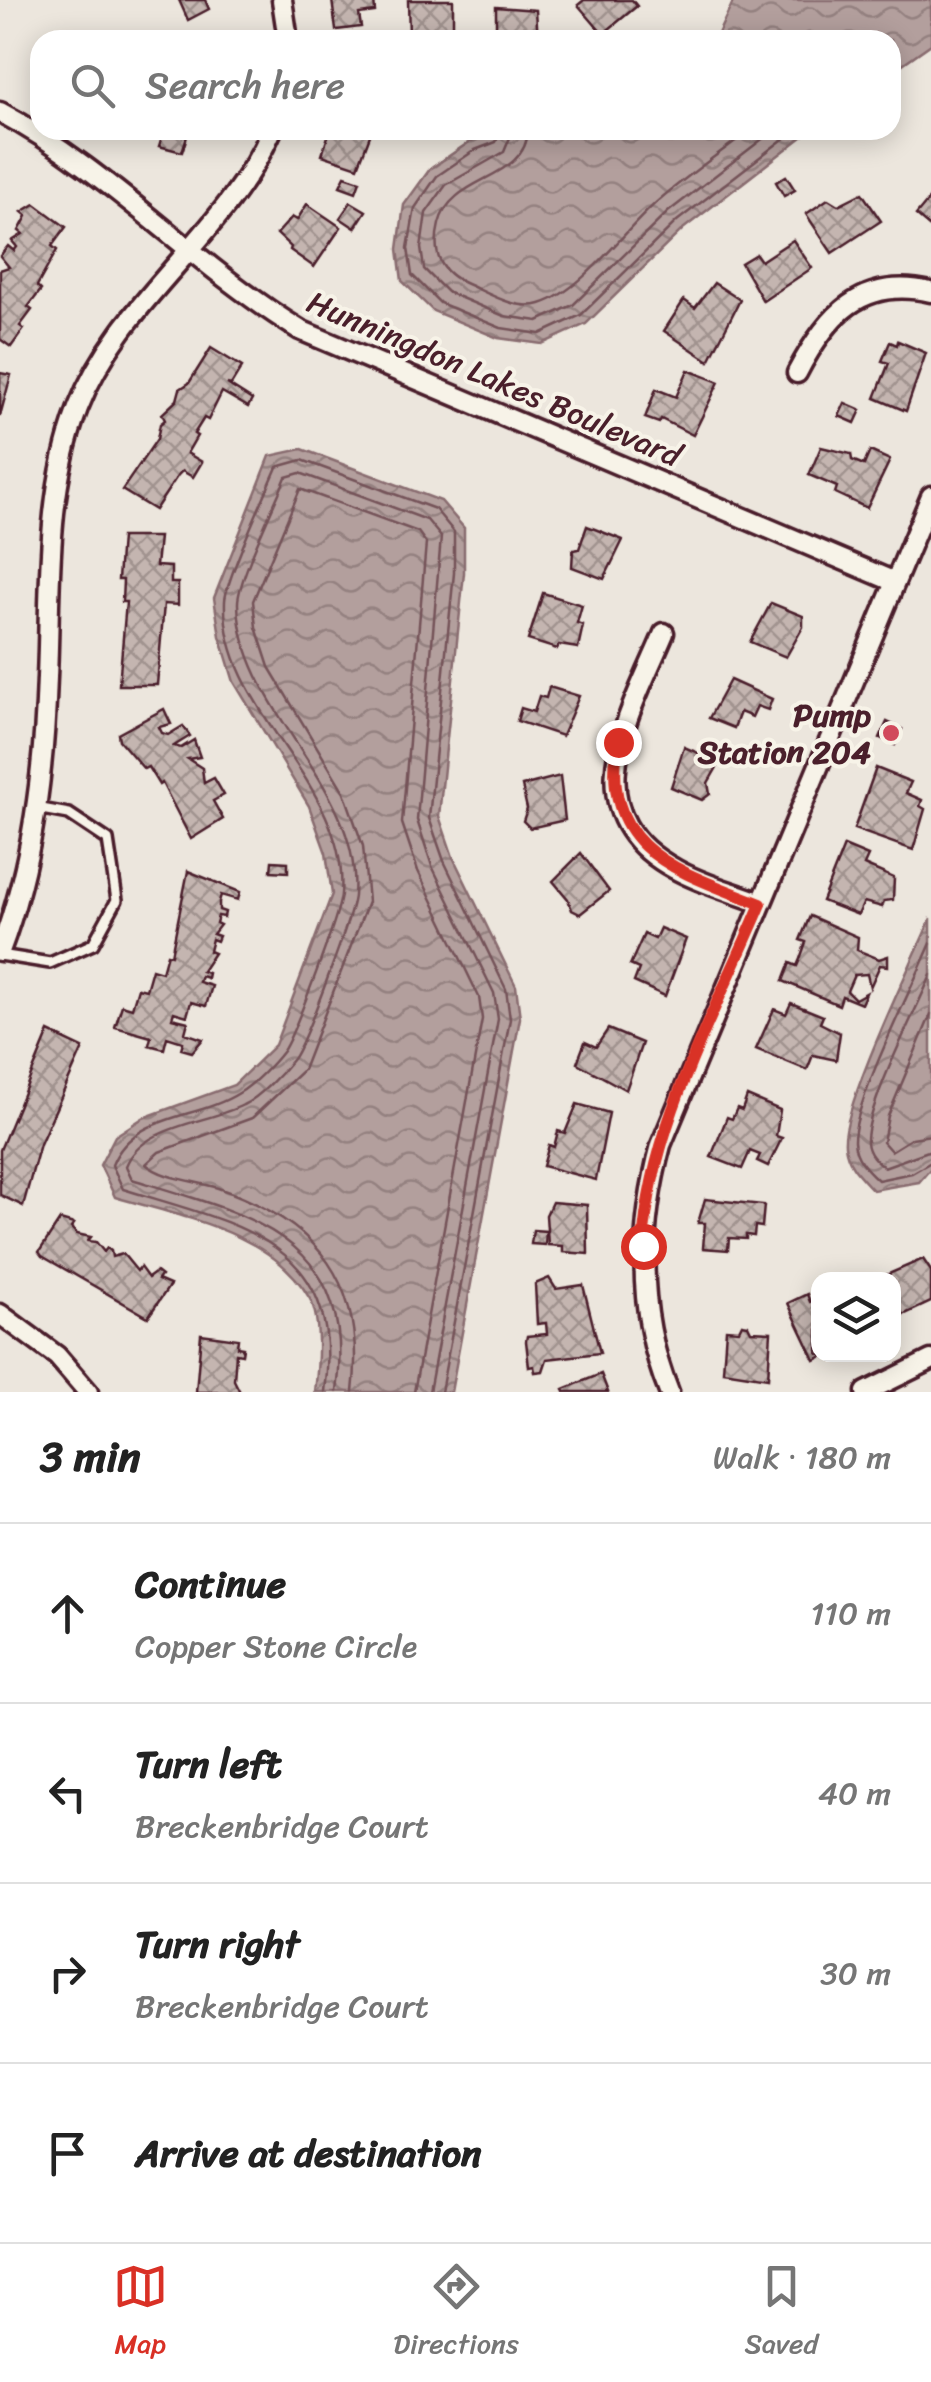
<!DOCTYPE html>
<meta charset="utf-8">
<style>
:root{--surface:#fff;--page:#f6f6f6;--text:#222;--muted:#767676;--line:#e0e0e0;--accent:#d93025}
body{margin:0;font-family:Sriracha,sans-serif;background:var(--page);color:var(--text)}
.controls{position:absolute;right:30px;bottom:30px;display:grid;overflow:hidden;border-radius:20px;box-shadow:0 5px 25px #0003}
.controls button{width:90px;height:90px;display:grid;place-items:center;padding:0;border:0;border-bottom:2px solid var(--line);background:var(--surface);color:var(--text);font:50px sans-serif}
.stop{position:absolute;width:30px;height:30px;margin:-22px;border:8px solid #d93025;border-radius:50%;background:#fff}
.stop.end{background:#d93025;border-color:#fff;box-shadow:0 2px 10px #0008}
.list{margin:0;padding:0;list-style:none}
h2{display:flex;justify-content:space-between;align-items:center;height:130px;margin:0;padding:0 40px;font-size:42px}
h2 small{font-size:32px;font-weight:400;color:var(--muted)}
.list li{display:grid;grid-template-columns:65px 1fr auto;gap:30px;align-items:center;box-sizing:border-box;height:180px;padding:0 40px;border-top:2px solid var(--line)}
.list b{display:block;font-size:38px;white-space:nowrap}
.list p{margin:0;font-size:32px;white-space:nowrap;color:var(--muted)}
.list em{font-size:32px;font-style:normal;color:var(--muted)}
.icon{flex:none;width:55px;height:55px;fill:none;stroke:currentColor;stroke-width:2;stroke-linecap:round;stroke-linejoin:round}
.map{position:relative;flex:none;width:931px;height:1392px;overflow:hidden}
.search{position:absolute;background:var(--surface);box-shadow:0 5px 25px #0003;left:30px;right:30px;top:30px;height:110px;display:flex;align-items:center;gap:25px;box-sizing:border-box;padding:0 35px;border-radius:30px;color:var(--muted);font-size:38px}
.sheet{height:850px;background:var(--surface)}
nav{display:flex;justify-content:space-around;align-items:center;box-sizing:border-box;height:140px;border-top:2px solid var(--line);background:var(--surface);font-size:28px;color:var(--muted)}
nav a{display:grid;justify-items:center;gap:5px}
nav .on{color:var(--accent)}
.map>svg:first-child{display:block}
.water{fill:url(#water-waves);stroke:#896c6f;stroke-width:2.5}
.lines{fill:none;stroke-linecap:round;stroke-linejoin:round}
.shore{stroke:#745259;stroke-width:2.5}
.building{fill:url(#building-cross-hatch);stroke:#4a1f2b;stroke-width:2.5}
.lane-casing{stroke:#4a1f2b;stroke-width:16}
.street-casing{stroke:#4a1f2b;stroke-width:25}
.lane{stroke:#f7f3e8;stroke-width:9}
.street{stroke:#f7f3e8;stroke-width:18}
.route{stroke:#d93025;stroke-width:12}
.poi-dot{fill:#d1495b;stroke:#f7f3e8;stroke-width:4}
.labels{text-anchor:middle;dominant-baseline:central;stroke-width:8;stroke-linejoin:round;paint-order:stroke}
.street-label{font-size:32px;fill:#4a1f2b;stroke:#f7f3e8}
.poi-label{font-size:32px;font-weight:bold;fill:#4a1f2b;stroke:#f7f3e8;text-anchor:end}
</style>
<div class="map">
<svg width="931" height="1392" viewBox="0 0 931 1392">
<defs>
<pattern id="water-waves" width="16" height="10" patternUnits="userSpaceOnUse" patternTransform="scale(2.5)"><rect width="16" height="10" fill="#b39f9d"/><path d="M0 5q4-4 8 0t8 0" fill="none" stroke="#948180"/></pattern>
<pattern id="building-cross-hatch" width="8" height="8" patternUnits="userSpaceOnUse" patternTransform="scale(2.5)"><rect width="8" height="8" fill="#c4b5b0"/><path d="M0 0l8 8M0 8l8-8" fill="none" stroke="#a1938f"/></pattern>
</defs>
<rect width="100%" height="100%" fill="#ece6dd"/>
<filter id="ink" filterUnits="userSpaceOnUse"><feTurbulence type="fractalNoise" baseFrequency=".01" numOctaves="2"/><feDisplacementMap in="SourceGraphic" scale="20" xChannelSelector="R" yChannelSelector="G"/><feConvolveMatrix kernelMatrix="1 2 1 2 8 2 1 2 1" color-interpolation-filters="sRGB"/></filter>
<g filter="url(#ink)">
<g class="water">
<path d="M734,0h197v44l-40,28v-32h-176z"/>
<path d="M504,130h307l-128,99 -97,95 -44,20 -44,-6 -65,-27 -31,-30 -4,-32 6,-44 26,-36 41,-28z"/>
<path d="M302,449l139,52 23,27v45l-25,243 14,41 63,129 4,32 -69,374h-136c3,-25 7,-70 -5,-93 -37,-67 -128,-82 -195,-102l-15,-32 15,-29 28,-18 91,-33 41,-40 57,-151 -6,-41 -17,-47 -75,-124 -14,-46 -6,-38 56,-142z"/>
<path d="M931,918v250l-12,14 -46,8c-13,-14 -26,-25 -28,-45 -4,-38 68,-184 86,-227z"/>
</g>
<g class="lines">
<g class="shore">
<path d="M501,130l-5,12 -21,8 -38,26 -22,32 -7,40 4,27 28,28 61,25 39,6 41,-19 96,-94 118,-91"/>
<path d="M513,130l-9,22 -58,33 -20,28 -5,35 3,21 23,23 57,24 34,5 35,-16 95,-93 106,-82"/>
<path d="M528,130c-2,52 -77,44 -89,94 -7,29 0,48 28,60 21,9 50,27 73,20 43,-13 85,-75 119,-104 29,-25 61,-47 91,-70"/>
<path d="M931,943c-18,43 -77,158 -77,198 1,17 12,28 24,39l34,-7 19,-11"/>
<path d="M931,975c-16,38 -65,131 -64,167 1,12 9,19 17,25l47,-17"/>
<path d="M931,1014l-43,102 -5,26 8,9 21,-13 19,-3"/>
<path d="M325,1392c20,-151 -86,-167 -202,-203l-11,-24c21,-52 85,-45 127,-72 14,-8 34,-29 44,-42 11,-16 57,-138 58,-157 9,-111 -120,-183 -116,-293 1,-22 41,-108 52,-134l25,-7 133,49 19,23v41l-25,245 15,43 62,128 4,30 -69,373"/>
<path d="M337,1392c20,-154 -84,-176 -205,-213l-6,-13c16,-41 82,-43 117,-61 17,-8 38,-31 50,-46 12,-16 59,-143 61,-163 9,-111 -113,-184 -116,-292 -1,-23 37,-100 48,-127l14,-4 127,47 14,17 -24,283 15,46 62,127 4,26 -69,373"/>
<path d="M353,1392c13,-108 -34,-169 -135,-204 -21,-7 -56,-9 -72,-24l13,-12 93,-34 51,-48 65,-168 -5,-56 -19,-54 -75,-125 -13,-40 -3,-26 47,-112 118,43 8,11 -24,280 16,48 61,126 3,22 -68,373"/>
</g>
</g>
<g class="building">
<path d="M179,0h26l4,9 -21,11z"/>
<path d="M332,0h42l1,12 -16,2 2,13 -25,3z"/>
<path d="M408,0h45v26l-15,2 1,12 -30,-4z"/>
<path d="M584,0h48l5,6 -34,28 -25,-29z"/>
<path d="M496,7l40,3 2,30h-42z"/>
<path d="M164,130h25l-7,22 -23,-6z"/>
<path d="M330,130h42l-14,37 -36,-12z"/>
<path d="M345,176l15,5 -4,11 -16,-6z"/>
<path d="M786,176l9,14 -11,6 -8,-14z"/>
<path d="M862,193l19,28 -49,32 -26,-39 22,-15 10,6z"/>
<path d="M931,197v30h-1l-14,-12z"/>
<path d="M351,202l15,9 -11,17 -15,-10z"/>
<path d="M35,204l31,23 -14,19 5,4 -20,36 4,4 -13,17 4,3 -12,16 4,3 -13,18 -11,-8v-69l9,-3 -9,-11 8,-10 6,5 3,-4 -5,-6 11,-7 -4,-3 8,-15 -5,-4z"/>
<path d="M307,204l34,23 -27,40 -24,-17 1,-3 -14,-13 15,-17 5,3z"/>
<path d="M793,240l19,28 -49,33 -22,-38 15,-9 5,7z"/>
<path d="M714,283l26,17 -31,61 -45,-30 20,-31 11,8z"/>
<path d="M898,341l28,12 -20,58 -31,-13 14,-35 -7,-2 8,-19 7,3z"/>
<path d="M211,348l31,19 -11,18 -4,-1 25,16 -4,7 -26,-15 -14,28 -4,-2 -10,16 3,2 -10,17 15,9 -9,15 -11,-6 -4,4 -23,35 -33,-20 35,-51 3,-15 5,-4 -3,-6 15,-14 3,-11 9,-6z"/>
<path d="M688,370l31,12 -26,53 -32,-16 -2,4 -14,-5 11,-29 20,8z"/>
<path d="M0,373l11,2 -11,41z"/>
<path d="M845,403l16,7 -6,13 -16,-7z"/>
<path d="M821,447l30,7 1,6 12,5 6,-14 20,9 -23,48 -32,-15 2,-6 -28,-12z"/>
<path d="M587,526l36,14 -19,39 -32,-12 1,-17 6,-1z"/>
<path d="M121,537h38l-3,29 15,1v16h7v22l-14,-1 -7,81h-38l7,-83h-4l1,-22h-5z"/>
<path d="M543,593l39,12 -5,18 6,2 -5,23 -19,-3 -2,4 -29,-9z"/>
<path d="M771,603l32,13v11l-17,30 -36,-15z"/>
<path d="M730,680l42,19 -4,11 -11,-4 -5,11 -12,-5 -6,16 -25,-10z"/>
<path d="M549,687l30,9 -17,40 -45,-15 4,-13 13,4 5,-16 7,2z"/>
<path d="M164,709l7,15 -12,3 3,6 6,2 15,-9 7,10 -16,10 7,2 13,-8 6,17 -12,2 14,9 2,15 10,-5 10,17 -11,6 10,18 -32,20 -29,-56 -3,2 -11,-18 -4,2 -25,-29 -1,-6z"/>
<path d="M887,722l15,7 -7,16 -15,-7z"/>
<path d="M684,747l36,15 -12,21 2,11 -8,6 -31,-13z"/>
<path d="M876,768l35,14 -5,11 16,7 -2,6 5,3 -12,41 -59,-21z"/>
<path d="M560,776l5,44 -35,8 -7,-7 4,-12 -5,-23z"/>
<path d="M844,846l24,10 -4,9 30,13 -1,22 -9,1 -2,6 -18,-5 -6,13 -36,-14z"/>
<path d="M581,853l28,38 -29,23 -8,-4 -4,-11 -15,-18z"/>
<path d="M272,861l16,1v10l-17,-1z"/>
<path d="M188,871l52,21 -2,8 -17,-5 -2,7v8l6,2 -1,5 -6,-1 -2,7 4,2 -7,9 6,2 -2,5 -5,-2 -3,12 5,2 -12,18 6,2 -1,5 -6,-2 -2,6 13,4 -6,20 -15,-4 -4,14 -13,-4 -2,6 16,4 -3,11 18,6 -11,13 -11,-3 2,-7 -16,-5 -3,12 -15,-4 2,-8 -36,-10 7,-22 10,3 6,-20 8,2 6,-21 10,3 5,-18 4,1z"/>
<path d="M810,916l48,21 -1,13 22,9 9,-3v10l-8,-1 -10,22 -3,-13 -13,1 -7,16 8,8 11,-6 -5,11 -19,-8 -3,9 -56,-24 7,-18 7,3 3,-7 6,-17 -6,-2z"/>
<path d="M660,928l26,11 -21,57 -31,-14 5,-13 -9,-4 14,-31 11,5z"/>
<path d="M791,1003l32,13 -3,7 20,10 -4,27 -23,-5 -6,15 -51,-21 18,-40 12,5z"/>
<path d="M608,1029l34,14 -16,47 -49,-27 8,-21 11,5z"/>
<path d="M49,1032l34,16 -43,96 -17,62 -23,-11v-45z"/>
<path d="M747,1096l33,14 -4,26 6,2 -14,28 -11,-5 3,-6 -10,-4 -8,18 -31,-12 16,-40 5,2 5,-11 5,2z"/>
<path d="M577,1104l32,9 -13,67 -53,-14 6,-21 5,2 4,-16 7,2z"/>
<path d="M705,1199l59,6 -2,22 -7,-1 -1,10 -8,-1v4l-17,-1 -1,12 -25,-2 2,-25h-7z"/>
<path d="M552,1202l35,3 1,49 -25,-2v-6l-15,-1 -2,-30z"/>
<path d="M60,1220l14,4 -3,4 6,6 14,3 -3,4 8,1 8,10 3,-4 4,3 1,6 11,-3 14,17 3,-4 8,11 8,-6 5,4 -3,4 12,5 -22,32 -106,-61 -3,-4z"/>
<path d="M533,1230l13,1 -1,14 -14,-1z"/>
<path d="M923,1259l8,12v31l-28,13 -9,-19v-16l-10,-4z"/>
<path d="M549,1278l7,11 27,-4 17,68 -53,6 -4,12 -8,1 -1,-6 -5,1 -3,-26 1,-5 20,-2 -1,-11 -9,1 -2,-40z"/>
<path d="M807,1294l3,8 8,-3v55h9l-12,6 -27,-57z"/>
<path d="M742,1324l6,1 3,6 20,1 -3,46 -45,-7 3,-42 13,1z"/>
<path d="M201,1334l37,5 -1,8 6,1 -1,6 -6,-1 -2,27 6,12h-44z"/>
<path d="M601,1374l7,18h-43l-1,-3z"/>
</g>
<g class="lines">
<g class="lane-casing">
<path id="lane" d="M0,955l50,8 43,-19 24,-44 -9,-60 -39,-26 -33,-6"/>
</g>
<g class="street-casing">
<g id="street">
<path d="M282,0l6,40"/>
<path d="M0,112c109,58 195,154 300,218l595,252"/>
<path d="M797,373c30,-58 65,-97 134,-81"/>
<path d="M664,633c-34,81 -95,179 11,236 26,15 58,23 86,34"/>
<path d="M0,951c33,-88 44,-180 47,-274 4,-92 -2,-182 31,-269 42,-109 149,-173 194,-278"/>
<path d="M0,1314l57,42 31,36"/>
<path d="M669,1392c-33,-81 -30,-164 -8,-247l270,-649"/>
<path d="M866,1392l65,-32"/>
</g>
</g>
<use href="#lane" class="lane"/>
<use href="#street" class="street"/>
</g>
</g>
<g class="lines" filter="url(#ink)">
<path class="route" d="M618,742c-19,109 60,129 143,162 -46,109 -111,222 -118,342"/>
</g>
<circle class="poi-dot" cx="891" cy="733" r="10"/>
<g class="labels">
<g class="street-label">
<text transform="translate(494 379) rotate(23)">Hunningdon Lakes Boulevard</text>
</g>
<g class="poi-label">
<text x="871" y="715">Pump<tspan x="871" dy="37">Station 204</tspan></text>
</g>
</g>
</svg>
<div class="controls">
<button><svg class="icon" aria-label="layers" viewBox="0 0 24 24"><path d="M12 4l9 5-9 5-9-5zM3 14l9 5 9-5"/></svg></button>
</div>
<div class="stop" style="left:643px;top:1246px"></div>
<div class="stop end" style="left:618px;top:742px"></div>
<div class="search"><svg class="icon" aria-label="search" viewBox="0 0 24 24"><circle cx="10" cy="10" r="6"/><path d="M15 15l6 6"/></svg>Search here</div>
</div>
<section class="sheet">
<h2>3 min<small>Walk · 180 m</small></h2>
<ul class="list">
<li><svg class="icon" aria-label="ahead" viewBox="0 0 24 24"><path d="M12 20V5M6 11l6-6 6 6"/></svg><div><b>Continue</b><p>Copper Stone Circle</p></div><em>110 m</em></li>
<li><svg class="icon" aria-label="left" viewBox="0 0 24 24"><path d="M17 20v-9H6M10 6l-5 5 5 5"/></svg><div><b>Turn left</b><p>Breckenbridge Court</p></div><em>40 m</em></li>
<li><svg class="icon" aria-label="right" viewBox="0 0 24 24"><path d="M7 20v-9h11M14 6l5 5-5 5"/></svg><div><b>Turn right</b><p>Breckenbridge Court</p></div><em>30 m</em></li>
<li><svg class="icon" aria-label="arrive" viewBox="0 0 24 24"><path d="M6 21V4h12l-3 4 3 4H6"/></svg><div><b>Arrive at destination</b></div></li>
</ul>
</section>
<nav>
<a class="on"><svg class="icon" aria-label="map" viewBox="0 0 24 24"><path d="M3 6l6-2 6 2 6-2v14l-6 2-6-2-6 2zM9 4v14M15 6v14"/></svg>Map</a>
<a><svg class="icon" aria-label="directions" viewBox="0 0 24 24"><path d="M12 3l9 9-9 9-9-9zM9 14v-3h6M13 9l2 2-2 2"/></svg>Directions</a>
<a><svg class="icon" aria-label="saved" viewBox="0 0 24 24"><path d="M7 4h10v16l-5-4-5 4z"/></svg>Saved</a>
</nav>
